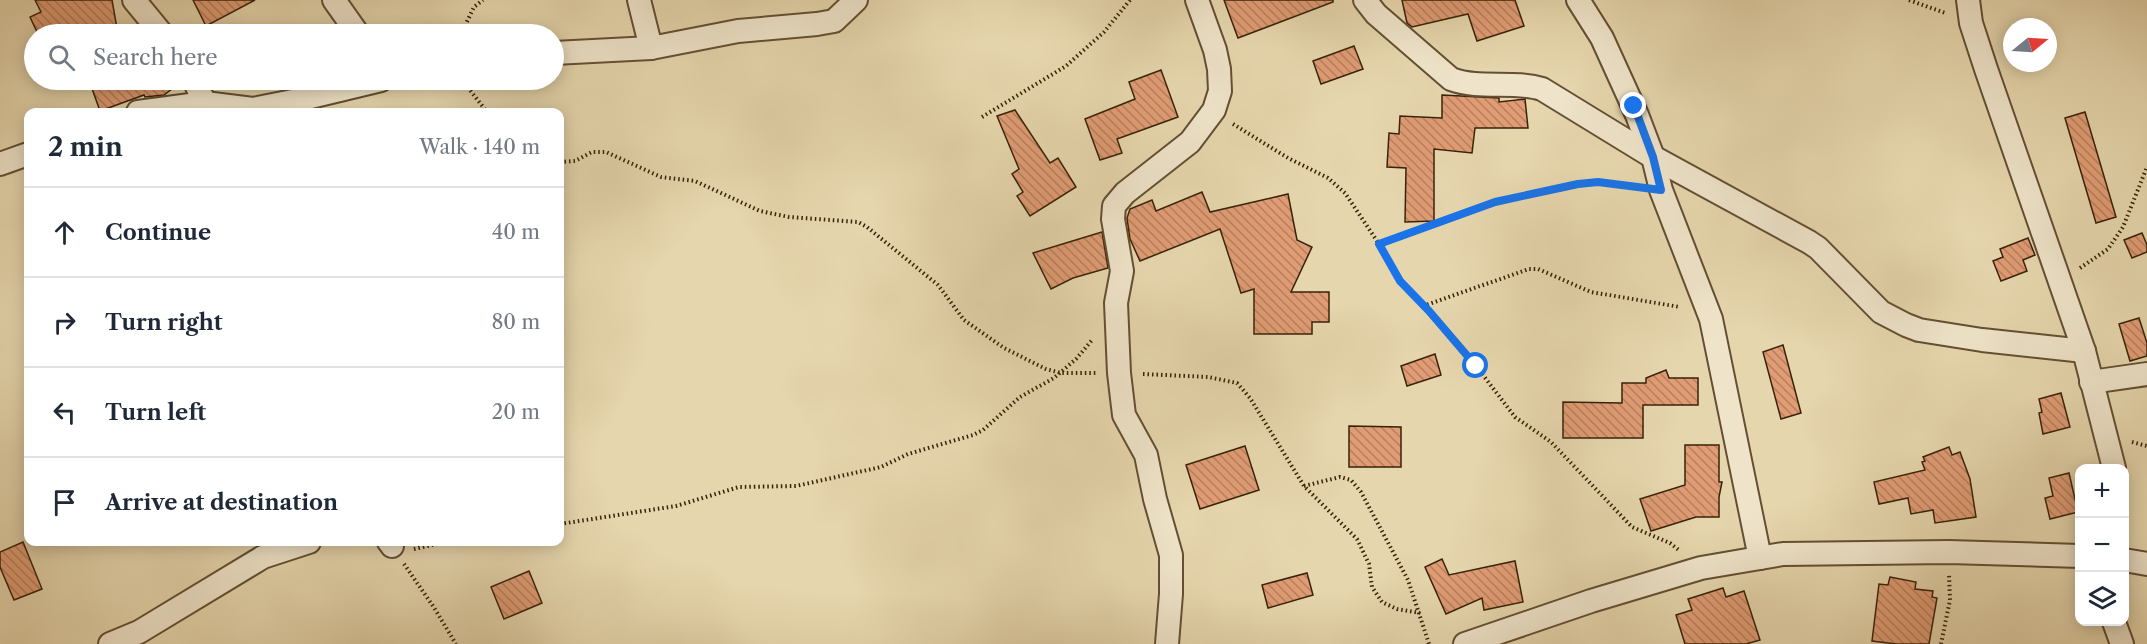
<!DOCTYPE html>
<meta charset="utf-8">
<style>
:root{--surface:#fff;--page:#f2f2f3;--text:#1f2937;--muted:#747a83;--line:#e0e1e3}
body{margin:0;font-family:"Libre Caslon Text",serif;background:var(--page);color:var(--text)}
.controls{position:absolute;right:18px;bottom:18px;display:grid;overflow:hidden;border-radius:12px;box-shadow:0 3px 15px #0003}
.controls button{width:54px;height:54px;display:grid;place-items:center;padding:0;border:0;border-bottom:2px solid var(--line);background:var(--surface);color:var(--text);font:30px sans-serif}
.compass{position:absolute;left:2003px;top:18px;width:54px;height:54px;border-radius:50%;background:var(--surface);box-shadow:0 3px 15px #0003;rotate:72deg}
.stop{position:absolute;width:18px;height:18px;margin:-14px;border:4px solid #1a73e8;border-radius:50%;background:#fff}
.stop.end{background:#1a73e8;border-color:#fff;box-shadow:0 2px 6px #0008}
.list{margin:0;padding:0;list-style:none}
h2{display:flex;justify-content:space-between;align-items:center;height:78px;margin:0;padding:0 24px;font-size:26px}
h2 small{font-size:20px;font-weight:400;color:var(--muted)}
.list li{display:grid;grid-template-columns:39px 1fr auto;gap:18px;align-items:center;box-sizing:border-box;height:90px;padding:0 24px;border-top:2px solid var(--line)}
.list b{display:block;font-size:22px;white-space:nowrap}
.list em{font-size:20px;font-style:normal;color:var(--muted)}
.icon{flex:none;width:33px;height:33px;fill:none;stroke:currentColor;stroke-width:2;stroke-linecap:round;stroke-linejoin:round}
.map{position:relative;flex:none;width:2147px;height:644px;overflow:hidden}
.search{position:absolute;background:var(--surface);box-shadow:0 3px 15px #0003;left:24px;top:24px;width:540px;height:66px;display:flex;align-items:center;gap:15px;box-sizing:border-box;padding:0 21px;border-radius:33px;color:var(--muted);font-size:22px}
.panel{position:absolute;background:var(--surface);box-shadow:0 3px 15px #0003;left:24px;top:108px;width:540px;height:438px;border-radius:12px}
.map>svg:first-child{display:block}
.building{fill:url(#building-back-hatch);stroke:#382209;stroke-width:1.5}
.lines{fill:none;stroke-linecap:round;stroke-linejoin:round}
.minor-casing{stroke:#644f32;stroke-width:26}
.path{stroke:#382209;stroke-width:4;stroke-dasharray:1.5 3;stroke-linecap:butt}
.minor{stroke:#efe4ca;stroke-width:22}
.route{stroke:#1a73e8;stroke-width:8}
</style>
<div class="map">
<svg width="2147" height="644" viewBox="0 0 2147 644">
<defs>
<pattern id="building-back-hatch" width="6" height="6" patternUnits="userSpaceOnUse" patternTransform="scale(1.5)"><rect width="6" height="6" fill="#e09c74"/><path d="M-1 5l2 2M0 0l6 6M5-1l2 2" fill="none" stroke="#b77f5d"/></pattern>
</defs>
<rect width="100%" height="100%" fill="#e6d6ad"/>
<filter id="stains"><feTurbulence type="fractalNoise" baseFrequency=".00333" numOctaves="4"/><feColorMatrix values="0 0 0 0 .2 0 0 0 0 .09 0 0 0 0 .02 0 0 0 .5 -.17"/></filter>
<radialGradient id="worn" r=".72"><stop offset=".6" stop-color="#630" stop-opacity="0"/><stop offset="1" stop-color="#630" stop-opacity=".3"/></radialGradient>
<g class="building">
<path d="M35,0h77l6,34h-80l-8,-17 11,-5z"/>
<path d="M193,0h62l-49,26z"/>
<path d="M1224,0h109v2l-95,36z"/>
<path d="M1402,0h113l9,26 -47,15 -9,-27 -56,13 -5,-4z"/>
<path d="M1354,46l9,23 -42,15 -8,-23z"/>
<path d="M1161,70l17,47 -61,22 5,14 -22,7 -15,-41 50,-20 -6,-17z"/>
<path d="M89,80h92v2l-17,13 -19,2 -1,-2 -44,16z"/>
<path d="M1442,95l57,3v4l26,-3 3,29h-53l-3,25 -38,-4v72l-29,1 1,-54 -19,-1 2,-34 10,1 1,-18 42,2z"/>
<path d="M1015,110l35,53 8,-5 18,29 -46,29 -13,-20 6,-4 -11,-18 7,-5 -22,-53z"/>
<path d="M2085,112l31,105 -20,6 -31,-105z"/>
<path d="M1202,192l8,20 78,-18 9,46 15,7 -21,45h38v30h-17v12h-58v-45l-13,4 -21,-64 -80,32 -10,-22 -3,-21 3,-9 22,-9 4,11z"/>
<path d="M1102,232l6,36 -35,10 -22,11 -18,-36z"/>
<path d="M2142,233l5,12v7l-15,6 -8,-18z"/>
<path d="M2028,238l7,17 -12,5 4,11 -26,10 -8,-20 10,-4 -3,-8z"/>
<path d="M2139,318l8,25v13l-17,5 -11,-37z"/>
<path d="M1783,345l18,68 -20,6 -18,-67z"/>
<path d="M1435,354l6,21 -34,11 -6,-20z"/>
<path d="M1666,370l3,8h29v27h-55v33h-80v-36l59,1v-20h24v-5z"/>
<path d="M2061,393l9,34 -27,7 -4,-21 3,-1 -3,-13z"/>
<path d="M1349,426l52,1v40h-52z"/>
<path d="M1685,445h34v37h3l-3,15v20h-23l-45,14 -11,-32 45,-14z"/>
<path d="M1245,446l14,44 -59,19 -14,-44z"/>
<path d="M1949,447l3,8 8,-3 10,27 6,38 -41,6 -2,-13 -22,4 -3,-16 -29,6 -5,-22 51,-12 -3,-8 3,-1 -2,-4z"/>
<path d="M2069,473l9,39 -28,7 -5,-21 8,-2 -4,-18z"/>
<path d="M23,542l19,47 -28,11 -14,-33v-15z"/>
<path d="M1442,559l7,16 66,-14 8,41 -39,8 -2,-12 -36,16 -21,-47z"/>
<path d="M529,571l13,32 -38,16 -13,-32z"/>
<path d="M1307,573l6,22 -45,13 -6,-23z"/>
<path d="M1890,577l26,5 -1,7 18,2 -1,6 5,1 -8,46h-33l-24,-3 7,-57 9,1z"/>
<path d="M1723,588l3,9 18,-6 16,49 -14,4h-61l-9,-29 16,-5 -4,-11z"/>
</g>
<g class="lines">
<g class="minor-casing">
<g id="minor">
<path d="M134,0l28,34"/>
<path d="M334,0l24,34"/>
<path d="M639,0l12,48"/>
<path d="M1365,0l11,14 75,65c29,11 62,1 91,10l111,68 156,85 9,6 63,64 25,13 13,5 63,10 102,11"/>
<path d="M1578,0l24,38 35,77 16,42 8,33 50,129 49,239"/>
<path d="M1968,0l3,23 15,46 98,282 30,117"/>
<path d="M554,53l97,-5 87,-17 79,-7 17,-3 22,-21"/>
<path d="M194,80l15,32"/>
<path d="M138,112l67,-9 48,6 45,-9 83,-20"/>
<path d="M0,164l28,-10"/>
<path d="M2091,382l56,-8"/>
<path d="M389,542l3,4"/>
<path d="M2124,560l23,4"/>
<path d="M2114,622l8,22"/>
<path d="M110,644l29,-12 124,-75 46,-15"/>
<path d="M1167,644l4,-50v-39l-16,-56 -9,-44 -22,-40 -5,-42 -3,-70 6,-32 -9,-52 1,-13 11,-13 65,-51 24,-32 6,-19 -1,-22 -4,-19 -18,-50"/>
<path d="M1465,644l126,-43 110,-33 82,-14 166,-2 131,4"/>
</g>
</g>
<g class="path">
<path d="M1909,0l36,13"/>
<path d="M461,34l13,-27 9,-7"/>
<path d="M462,80l25,32"/>
<path d="M982,117l84,-51 38,-34 26,-32"/>
<path d="M1233,124l55,34 40,20 17,15 34,51 21,37 76,85 39,51 36,25 81,85 38,16 10,8"/>
<path d="M560,162l15,-1 17,-9h14l55,25 34,4 65,30 29,6 69,5 9,5 71,58 26,35 40,28 42,21 15,4h36"/>
<path d="M1379,244l116,-42 103,-20 39,5"/>
<path d="M2080,268l28,-19 15,-22 24,-60"/>
<path d="M1423,306l106,-37h9l53,23 89,15"/>
<path d="M1143,374l65,3 29,6 13,15 54,88 53,53 12,25 3,23 10,15 15,7 23,4"/>
<path d="M2132,442l15,4"/>
<path d="M1304,486l36,-9 11,3 10,12 47,88 21,64"/>
<path d="M560,524l116,-18 63,-19 57,-1 85,-19 27,-13 65,-19 10,-5 37,-33 34,-19 22,-19 17,-20"/>
<path d="M414,549l32,-7"/>
<path d="M404,564l29,42 23,38"/>
<path d="M1941,644l9,-44 -1,-26"/>
</g>
<use href="#minor" class="minor"/>
</g>
<g class="lines">
<path class="route" d="M1476,366l-47,-55 -29,-30 -21,-37 116,-42 83,-18 20,-2 63,8 -8,-33 -19,-51"/>
</g>
<rect width="100%" height="100%" filter="url(#stains)"/>
<rect width="100%" height="100%" fill="url(#worn)"/>
</svg>
<div class="controls">
<button>+</button>
<button>−</button>
<button><svg class="icon" aria-label="layers" viewBox="0 0 24 24"><path d="M12 4l9 5-9 5-9-5zM3 14l9 5 9-5"/></svg></button>
</div>
<svg class="compass" viewBox="-18 -18 36 36"><path d="M0-13l5 13h-10z" fill="#e53935"/><path d="M0 13l5-13h-10z" fill="#747a83"/></svg>
<div class="stop" style="left:1476px;top:366px"></div>
<div class="stop end" style="left:1634px;top:106px"></div>
<div class="search"><svg class="icon" aria-label="search" viewBox="0 0 24 24"><circle cx="10" cy="10" r="6"/><path d="M15 15l6 6"/></svg>Search here</div>
<section class="panel">
<h2>2 min<small>Walk · 140 m</small></h2>
<ul class="list">
<li><svg class="icon" aria-label="ahead" viewBox="0 0 24 24"><path d="M12 20V5M6 11l6-6 6 6"/></svg><div><b>Continue</b></div><em>40 m</em></li>
<li><svg class="icon" aria-label="right" viewBox="0 0 24 24"><path d="M7 20v-9h11M14 6l5 5-5 5"/></svg><div><b>Turn right</b></div><em>80 m</em></li>
<li><svg class="icon" aria-label="left" viewBox="0 0 24 24"><path d="M17 20v-9H6M10 6l-5 5 5 5"/></svg><div><b>Turn left</b></div><em>20 m</em></li>
<li><svg class="icon" aria-label="arrive" viewBox="0 0 24 24"><path d="M6 21V4h12l-3 4 3 4H6"/></svg><div><b>Arrive at destination</b></div></li>
</ul>
</section>
</div>
